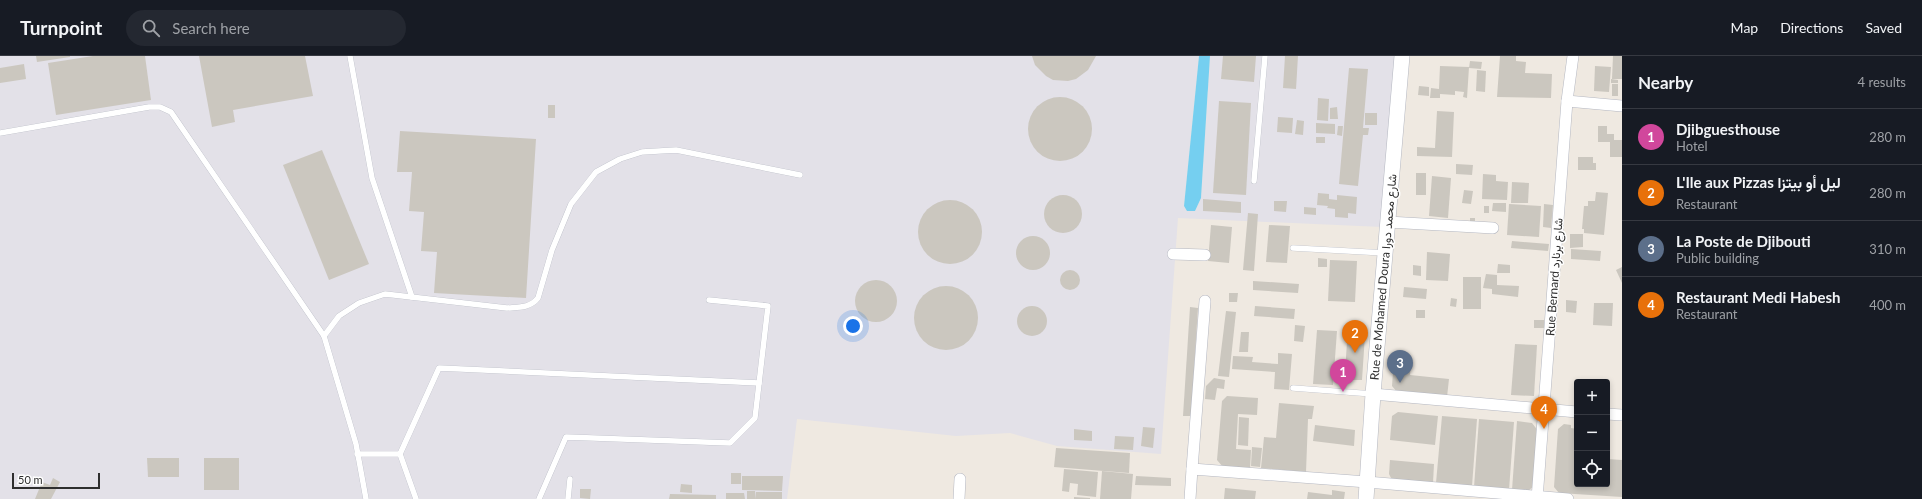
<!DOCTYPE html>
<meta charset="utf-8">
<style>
:root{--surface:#171b24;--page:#242831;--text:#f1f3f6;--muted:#9ea1a6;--line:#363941;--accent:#7c3aed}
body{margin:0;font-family:Lato,Vazirmatn,sans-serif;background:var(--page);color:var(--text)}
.controls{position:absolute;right:12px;bottom:12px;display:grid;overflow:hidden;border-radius:4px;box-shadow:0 2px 6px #0003}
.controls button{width:36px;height:36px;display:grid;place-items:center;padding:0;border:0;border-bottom:1px solid var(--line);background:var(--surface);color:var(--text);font:20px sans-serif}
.scale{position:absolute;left:12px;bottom:10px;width:88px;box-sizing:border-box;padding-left:4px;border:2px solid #2e2e2e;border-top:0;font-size:11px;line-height:14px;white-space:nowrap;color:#2e2e2e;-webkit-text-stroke:3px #fff;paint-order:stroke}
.you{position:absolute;left:853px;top:270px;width:14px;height:14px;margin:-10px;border:3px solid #fff;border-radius:50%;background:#1a73e8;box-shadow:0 0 0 6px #1a73e833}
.badge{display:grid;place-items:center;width:26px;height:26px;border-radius:50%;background:var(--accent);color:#fff;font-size:13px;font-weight:700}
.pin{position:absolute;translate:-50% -33px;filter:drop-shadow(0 1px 2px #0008)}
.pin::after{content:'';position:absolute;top:21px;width:14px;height:12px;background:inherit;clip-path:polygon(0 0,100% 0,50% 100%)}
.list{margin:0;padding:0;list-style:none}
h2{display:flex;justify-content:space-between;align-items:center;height:52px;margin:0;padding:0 16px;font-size:17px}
h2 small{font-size:13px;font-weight:400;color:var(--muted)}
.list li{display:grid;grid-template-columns:26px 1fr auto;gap:12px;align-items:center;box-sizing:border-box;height:56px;padding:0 16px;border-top:1px solid var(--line)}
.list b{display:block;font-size:15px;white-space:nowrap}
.list p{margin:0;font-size:13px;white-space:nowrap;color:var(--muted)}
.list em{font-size:13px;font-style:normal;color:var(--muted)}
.icon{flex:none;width:22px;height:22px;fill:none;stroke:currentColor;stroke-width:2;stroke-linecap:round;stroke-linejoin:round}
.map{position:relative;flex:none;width:1622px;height:443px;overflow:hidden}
header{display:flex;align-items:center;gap:24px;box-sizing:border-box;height:56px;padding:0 20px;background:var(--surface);border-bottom:1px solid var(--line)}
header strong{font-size:19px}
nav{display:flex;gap:22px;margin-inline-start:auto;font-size:14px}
.search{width:280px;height:36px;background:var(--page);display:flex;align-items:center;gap:10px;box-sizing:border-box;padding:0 14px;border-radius:22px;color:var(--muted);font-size:15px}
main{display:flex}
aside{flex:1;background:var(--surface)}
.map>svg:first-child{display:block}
.industrial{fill:#e3e1e8}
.water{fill:#75cff0}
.building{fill:#cbc7bf}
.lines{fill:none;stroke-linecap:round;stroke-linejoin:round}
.lane-casing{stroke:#b4b7c1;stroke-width:6}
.street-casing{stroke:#b4b7c1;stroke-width:12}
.secondary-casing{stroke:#b4b7c1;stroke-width:16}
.lane{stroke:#fff;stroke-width:5.5}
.street{stroke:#fff;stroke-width:11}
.secondary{stroke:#fff;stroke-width:15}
.labels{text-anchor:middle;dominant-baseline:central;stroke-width:3;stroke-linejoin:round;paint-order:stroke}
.street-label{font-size:12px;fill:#2e2e2e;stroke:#fff}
</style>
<header>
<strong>Turnpoint</strong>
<div class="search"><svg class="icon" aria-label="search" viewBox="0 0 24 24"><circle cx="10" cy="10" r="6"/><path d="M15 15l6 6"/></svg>Search here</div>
<nav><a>Map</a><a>Directions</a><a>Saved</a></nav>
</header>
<main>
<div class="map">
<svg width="1622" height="443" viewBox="0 0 1622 443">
<rect width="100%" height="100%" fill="#efe9e1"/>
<path class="industrial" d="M0,0h1199l-15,150 3,5h8l6,-13 9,-142h191l-19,171 -204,-9 -17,236 -104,-8 -47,-13 -54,3 -159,-17 -10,80h-787z"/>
<path class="water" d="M1199,0h11l-9,142 -6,13h-8l-3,-5z"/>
<g class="building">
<path d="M36,0h34v1l-33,5z"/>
<path d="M93,0h52l6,44 -95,15 -8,-52z"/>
<path d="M199,0h106l8,40 -80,14 2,12 -23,5z"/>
<path d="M1032,0h64l-8,14 -12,9 -8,2 -15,-1 -7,-4 -11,-11z"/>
<path d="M1223,0h33l-2,26 -33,-3z"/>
<path d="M1285,0h13l-2,33 -13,-1z"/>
<path d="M1500,0h16v5l10,1 -1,11 27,1 -1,24 -54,-1z"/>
<path d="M1613,0h9v23h-10z"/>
<path d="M1470,5l12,1 -1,7 -12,-1z"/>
<path d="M24,8l2,15 -26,4v-15z"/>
<path d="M1440,10l29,1 -2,31 -4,-1 1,-5 -9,-1v4l-15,-1v4h-10l1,-10 8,1z"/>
<path d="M1595,10l16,1 -2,25 -15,-1z"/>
<path d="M1349,12l19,1 -5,59h6l-1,7h-5l-5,51 -19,-2z"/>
<path d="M1477,14l9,1 -1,21 -9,-1z"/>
<path d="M1611,23l7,1v3h-7z"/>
<rect x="1612" y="28" width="6" height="12"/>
<path d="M1419,30l10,1v9l-11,-1z"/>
<circle cx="1060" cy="73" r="32"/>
<path d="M1318,42l11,1 -1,22 -11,-1z"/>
<path d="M1219,45l32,2 -5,92 -33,-2z"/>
<rect x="548" y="49" width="7" height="13"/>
<path d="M1337,51l1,12h-8v-11z"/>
<path d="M1437,55l17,1 -2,45 -35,-1v-9l18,1z"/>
<rect x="1365" y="57" width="12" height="12"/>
<path d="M1278,61l15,1 -1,15 -15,-1z"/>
<path d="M1297,64l7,1 -1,14 -8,-1z"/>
<path d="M1316,67l19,1v10l-19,-1z"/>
<path d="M1338,70h5l-1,10 -5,-1z"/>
<path d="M1598,70h9v8h7v6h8v17h-12v-15h-12z"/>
<path d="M400,75l136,8 -10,159 -92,-5 3,-41 -16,-1 3,-39 -15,-1 3,-39h-15z"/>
<rect x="1316" y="81" width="9" height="6"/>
<path d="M322,94l47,114 -40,16 -46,-115z"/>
<path d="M1578,101h15v6h3v7h-18z"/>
<path d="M1456,108l17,1 -1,10 -16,-1z"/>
<rect x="1416" y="117" width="10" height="22"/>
<path d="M1483,118l13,1v6l12,1 -1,18 -25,-1z"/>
<path d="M1432,120l19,2 -3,40 -19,-2z"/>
<path d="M1512,126l17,1 -1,20h-17z"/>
<path d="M1464,134l9,1 -2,13 -9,-1z"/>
<path d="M1596,136l12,1 -4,42 -20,-2v-4h-2l2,-23h4v-5h7z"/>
<path d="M1318,137l11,1v5l8,1v-5l20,2 -1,17 -8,-1v5l-13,-1v-8l-8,-1 1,-2 -11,-1z"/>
<circle cx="1063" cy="158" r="19"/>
<path d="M1203,143l38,3v11l-38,-2z"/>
<circle cx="950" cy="176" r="32"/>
<path d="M1274,145h13l-1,11 -12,-1z"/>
<path d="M1493,147h13v9l-14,-1z"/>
<path d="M1509,148l32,2 -2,31 -32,-2z"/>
<path d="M1544,148l9,1 -2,23 -8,-1z"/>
<rect x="1484" y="150" width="5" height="7"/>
<path d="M1304,151l12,1v7l-12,-1z"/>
<path d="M1248,157l10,1 -4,57 -11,-1z"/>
<rect x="1470" y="162" width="5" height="8"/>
<path d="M1211,169l21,2 -3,36 -21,-2z"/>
<path d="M1269,169l21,1 -3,37 -21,-1z"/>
<path d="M1570,178h13v13l-13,1z"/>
<circle cx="1033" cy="197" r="17"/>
<path d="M1512,185l37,3 -1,7 -37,-3z"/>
<path d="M1571,193l30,2 -1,10 -29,-2z"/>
<path d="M1427,196l23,2 -2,27 -22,-1z"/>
<path d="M1318,202l9,1v8h-9z"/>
<path d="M1330,204l27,1 -2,41 -27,-1z"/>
<path d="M1498,208l12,1v8h-13z"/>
<path d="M1413,209l8,1v10l-8,-1z"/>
<path d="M1622,211v16l-6,-13z"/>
<circle cx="1070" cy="224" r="10"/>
<path d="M1486,218l11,1v10l22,1 -1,11 -26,-3v-5l-9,-1z"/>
<rect x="1463" y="221" width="18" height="32"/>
<circle cx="876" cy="245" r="21"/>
<path d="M1253,225l46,3 -1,9 -45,-3z"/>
<circle cx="946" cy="262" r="32"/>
<path d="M1404,231l23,2 -1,10 -23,-2z"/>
<path d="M1229,237h9l-1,9h-8z"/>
<path d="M1451,242l6,1 -1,8 -6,-1z"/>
<path d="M1566,244l11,1 -1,12 -10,-1z"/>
<path d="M1594,247h19l-1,23 -19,-1z"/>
<path d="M1255,250l40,3 -1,10 -40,-3z"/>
<circle cx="1032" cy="265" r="15"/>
<path d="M1190,251l8,1 -7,108h-8z"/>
<rect x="1416" y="254" width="9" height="8"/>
<path d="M1226,255l10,1 -7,65 -11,-1z"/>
<path d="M1534,264h10l1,8h-11z"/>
<path d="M1295,269l10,1 -2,16 -9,-1z"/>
<path d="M1317,274l20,1 -4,54 -20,-1z"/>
<path d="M1241,276h8l-1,20h-9z"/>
<path d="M1356,278l9,1 -3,45h-9l1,-7 -9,-1 2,-30h9z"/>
<path d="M1515,288l22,1 -3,51 -23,-1z"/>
<path d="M1278,297l14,1 -3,36 -15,-1 1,-17 -43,-3 1,-13 20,1 -1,5 26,2z"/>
<path d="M1394,302l17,2 -1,15 39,4 -2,18 -49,-4 -6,-7z"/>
<path d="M1214,322l11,2 -1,9 -7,-1 -2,12 -10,-1 1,-13z"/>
<path d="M1227,340l31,2 -1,17 -19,-1 -2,35 15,1 -1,19 -27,-2 -6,-7 5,-59z"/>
<path d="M1279,347l35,3 -2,13h-4l-2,53 -45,-4 3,-31 12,1z"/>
<path d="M1398,356l40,4 -3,29 -45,-5 2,-24z"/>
<path d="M1442,360l35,3 -5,67 -36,-3z"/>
<path d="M1239,361l10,1 -1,28 -10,-1z"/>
<path d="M1479,363l35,3 -5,68 -35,-3z"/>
<path d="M1517,365l15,2 7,9 -5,54 -6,5 -16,-1z"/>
<path d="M1564,368l7,1v3l6,1 -2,28h2v27h30v-25l15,1v37l-63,-4 -5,-6 4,-58z"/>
<path d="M1315,369l40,5 -1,16 -41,-5z"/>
<path d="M1143,371l12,1 -2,20 -12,-2z"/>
<path d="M1074,373l18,2v10l-18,-1z"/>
<path d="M1115,380l19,1 -1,13 -19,-1z"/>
<path d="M1252,391l10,1 -2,19 -9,-1z"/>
<path d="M1056,392l74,5 -1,20 -75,-6z"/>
<path d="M147,402h32v19h-31z"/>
<rect x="204" y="402" width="35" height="32"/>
<path d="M1390,404l44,4 -1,19 -41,-3 -3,-6z"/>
<path d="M1064,413l34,3 -2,25 -19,-2 1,-11 -8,-1 -1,9 -7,-1z"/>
<path d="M1102,415l31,3 -2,25h-31z"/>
<rect x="731" y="417" width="10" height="11"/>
<path d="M742,420h41l-1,15 -40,-1z"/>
<path d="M1136,420l35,2v8l-36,-1z"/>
<path d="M53,422l7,4 -9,17h-16l7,-17 8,3z"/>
<path d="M681,428l11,1v8l-12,-1z"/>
<path d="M1225,432l31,3 -1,8h-31z"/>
<path d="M580,433h11l-1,10 -10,-1z"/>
<path d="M1332,434l13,2 -1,7h-37l1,-7 24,3z"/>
<path d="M747,435h8l1,8h-9z"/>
<rect x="756" y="436" width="26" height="7"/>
<path d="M726,437h18l1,6h-19z"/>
<path d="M670,438l46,1v4h-47z"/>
<path d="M1074,441l16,1v1h-16z"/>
</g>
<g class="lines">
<g class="lane-casing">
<g id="lane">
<path d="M350,0l22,122 40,119"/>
<path d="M0,77l149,-26h11l11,5 153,224 32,108 10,55"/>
<path d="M1254,125l11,-125"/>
<path d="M1293,192l92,5"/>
<path d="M324,280l15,-20 20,-13 26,-9 122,14c12,-1 23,0 31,-10l14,-48 19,-46 25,-32 24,-13 22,-7 34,-2 124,25"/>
<path d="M1293,332l80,6"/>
<path d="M357,398h43l16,45"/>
<path d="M400,398l39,-86 320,15"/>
<path d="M539,443l27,-62 164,6 25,-25 13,-112 -59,-6"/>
<path d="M568,443l2,-20"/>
</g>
</g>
<g class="street-casing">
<g id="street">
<path d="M1567,45l55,5"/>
<path d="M1388,166l105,6"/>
<path d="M1173,198l32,1"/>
<path d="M1373,338l204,18"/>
<path d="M1607,358l15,1"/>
<path d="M1192,413l13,-168"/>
<path d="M959,443l1,-20"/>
<path d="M1190,443l2,-30 175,13 201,17"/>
<path d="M1537,443l30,-398 6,-45"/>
</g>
</g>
<g class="secondary-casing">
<path id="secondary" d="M1366,443l7,-105 29,-338"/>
</g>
<use href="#lane" class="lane"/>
<use href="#street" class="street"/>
<use href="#secondary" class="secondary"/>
</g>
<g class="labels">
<g class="street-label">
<text transform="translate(1383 221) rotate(-85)">Rue de Mohamed Doura شارع محمد دورا</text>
<text transform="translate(1554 221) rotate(-86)">Rue Bernard شارع برنارد</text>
</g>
</g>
</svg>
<div class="controls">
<button>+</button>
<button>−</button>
<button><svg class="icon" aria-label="locate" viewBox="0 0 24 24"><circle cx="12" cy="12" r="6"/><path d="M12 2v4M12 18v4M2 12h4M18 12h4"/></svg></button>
</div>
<div class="scale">50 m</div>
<div class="you"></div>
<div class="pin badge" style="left:1343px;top:336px;background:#d1479c">1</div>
<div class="pin badge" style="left:1355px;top:297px;background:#e8710a">2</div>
<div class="pin badge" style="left:1400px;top:327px;background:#5c6f8a">3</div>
<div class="pin badge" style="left:1544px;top:373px;background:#e8710a">4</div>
</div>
<aside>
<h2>Nearby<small>4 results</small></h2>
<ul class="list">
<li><span class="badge" style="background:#d1479c">1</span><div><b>Djibguesthouse</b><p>Hotel</p></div><em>280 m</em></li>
<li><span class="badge" style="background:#e8710a">2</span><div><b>L'Ile aux Pizzas ليل أو بيتزا</b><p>Restaurant</p></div><em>280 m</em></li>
<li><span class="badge" style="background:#5c6f8a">3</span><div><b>La Poste de Djibouti</b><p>Public building</p></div><em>310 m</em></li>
<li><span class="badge" style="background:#e8710a">4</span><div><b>Restaurant Medi Habesh</b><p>Restaurant</p></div><em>400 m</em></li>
</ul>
</aside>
</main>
